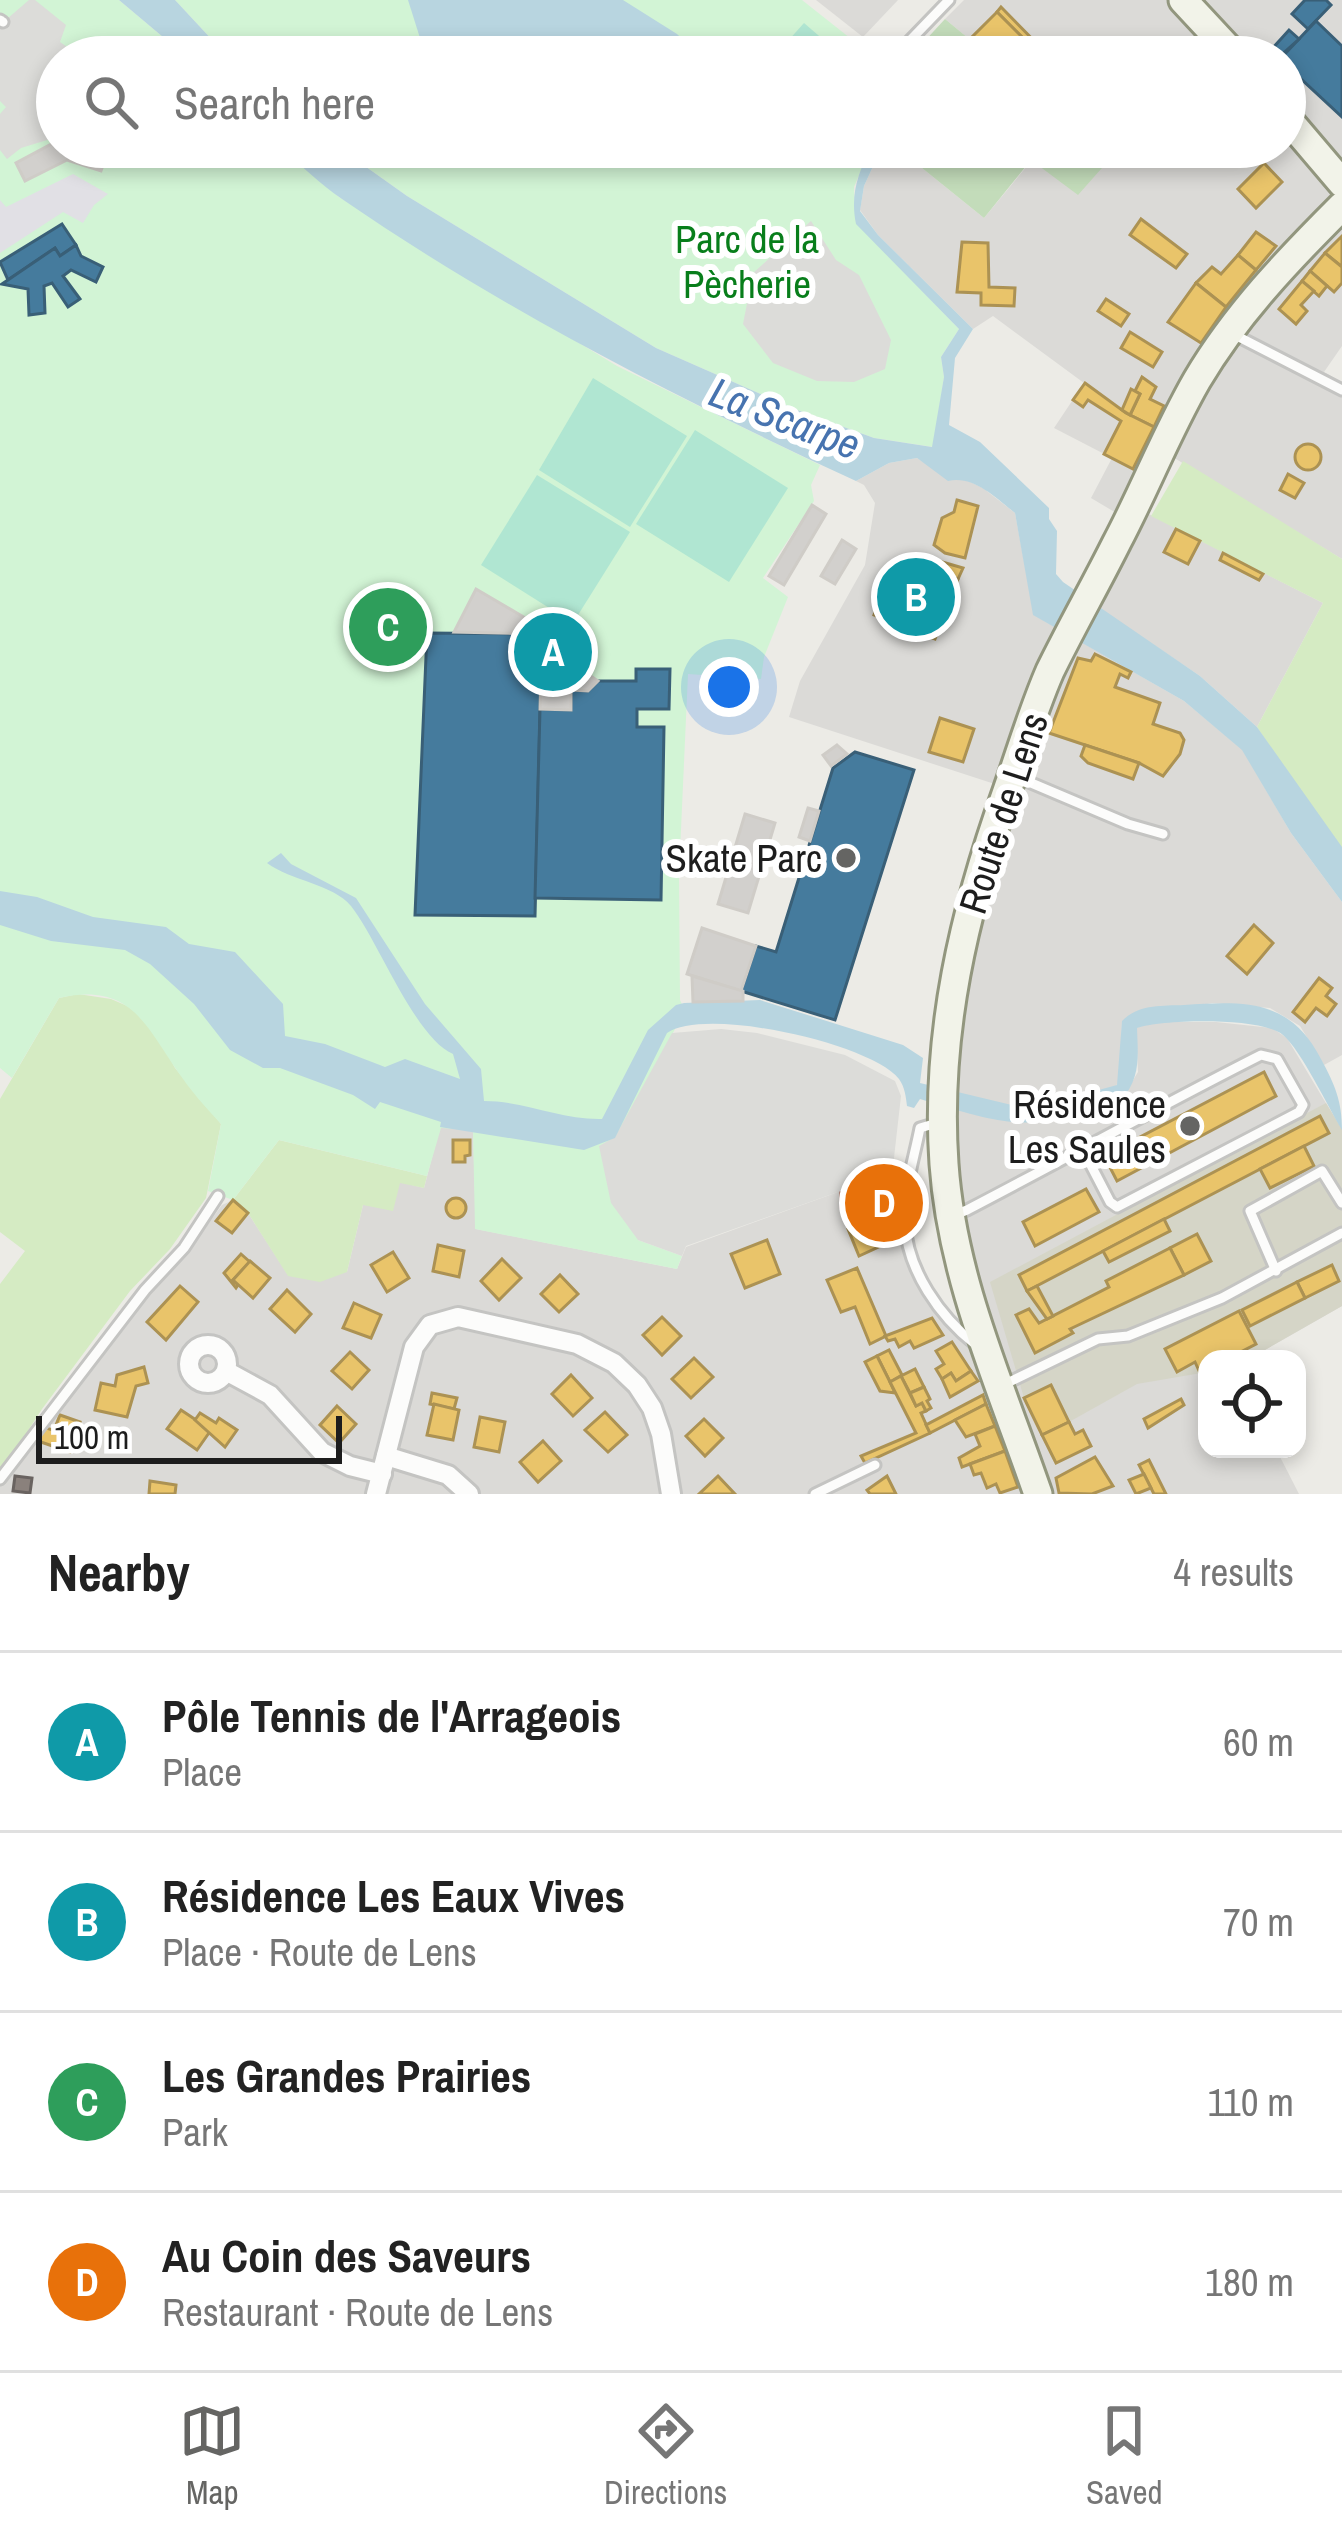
<!DOCTYPE html>
<meta charset="utf-8">
<style>
:root{--surface:#fff;--page:#f2f2f2;--text:#222;--muted:#767676;--line:#e0e0e0;--accent:#656563}
body{margin:0;font-family:"Archivo Narrow",sans-serif;background:var(--page);color:var(--text)}
.controls{position:absolute;right:36px;bottom:36px;display:grid;overflow:hidden;border-radius:24px;box-shadow:0 6px 18px #0003}
.controls button{width:108px;height:108px;display:grid;place-items:center;padding:0;border:0;border-bottom:3px solid var(--line);background:var(--surface);color:var(--text);font:60px sans-serif}
.scale{position:absolute;left:36px;bottom:30px;width:306px;box-sizing:border-box;padding-left:12px;border:6px solid #1d1d1d;border-top:0;font-size:33px;line-height:42px;white-space:nowrap;color:#1d1d1d;-webkit-text-stroke:9px #fff;paint-order:stroke}
.you{position:absolute;left:729px;top:687px;width:42px;height:42px;margin:-30px;border:9px solid #fff;border-radius:50%;background:#1a73e8;box-shadow:0 0 0 18px #1a73e833}
.badge{display:grid;place-items:center;width:78px;height:78px;border-radius:50%;background:var(--accent);color:#fff;font-size:39px;font-weight:700}
.pin{position:absolute;translate:-50% -50%;border:6px solid #fff;box-shadow:0 3px 12px #0006}
.list{margin:0;padding:0;list-style:none}
h2{display:flex;justify-content:space-between;align-items:center;height:156px;margin:0;padding:0 48px;font-size:51px}
h2 small{font-size:39px;font-weight:400;color:var(--muted)}
.list li{display:grid;grid-template-columns:78px 1fr auto;gap:36px;align-items:center;box-sizing:border-box;height:180px;padding:0 48px;border-top:3px solid var(--line)}
.list b{display:block;font-size:45px;white-space:nowrap}
.list p{margin:0;font-size:39px;white-space:nowrap;color:var(--muted)}
.list em{font-size:39px;font-style:normal;color:var(--muted)}
.icon{flex:none;width:66px;height:66px;fill:none;stroke:currentColor;stroke-width:2;stroke-linecap:round;stroke-linejoin:round}
.map{position:relative;flex:none;width:1342px;height:1494px;overflow:hidden}
.search{position:absolute;background:var(--surface);box-shadow:0 6px 18px #0003;left:36px;right:36px;top:36px;height:132px;display:flex;align-items:center;gap:30px;box-sizing:border-box;padding:0 42px;border-radius:66px;color:var(--muted);font-size:45px}
.sheet{height:876px;background:var(--surface)}
nav{display:flex;justify-content:space-around;align-items:center;box-sizing:border-box;height:168px;border-top:3px solid var(--line);background:var(--surface);font-size:33px;color:var(--muted)}
nav a{display:grid;justify-items:center;gap:6px}
nav .on{color:var(--accent)}
.map>svg:first-child{display:block}
.residential{fill:#dbdad7}
.construction{fill:#d5d5c7}
.grass{fill:#d5ebc3}
.forest{fill:#c3dcba}
.park{fill:#d2f4d5}
.pitch{fill:#b0e6d2}
.parking{fill:#dcdcd9}
.plaza{fill:#e1e0e5}
.water{fill:#b8d5e0}
.homes{fill:#e9c46a;stroke:#ac9253;stroke-width:3}
.shops{fill:#e76f51;stroke:#aa5641;stroke-width:3}
.public{fill:#457b9d;stroke:#395f77;stroke-width:3}
.industry{fill:#8a817c;stroke:#696360;stroke-width:3}
.building{fill:#d2d0cd;stroke:#cfccc7;stroke-width:3}
.lines{fill:none;stroke-linecap:round;stroke-linejoin:round}
.service-casing{stroke:#c4c4c2;stroke-width:15}
.minor-casing{stroke:#c4c4c2;stroke-width:24}
.secondary-casing{stroke:#92967e;stroke-width:33}
.service{stroke:#fcfcfb;stroke-width:9}
.minor{stroke:#fcfcfb;stroke-width:18}
.secondary{stroke:#f2f3e9;stroke-width:27}
.poi-dot{fill:#656563;stroke:#fff;stroke-width:4.5}
.labels{text-anchor:middle;dominant-baseline:central;stroke-width:12;stroke-linejoin:round;paint-order:stroke}
.park-label{font-size:39px;fill:#087e1b;stroke:#fff}
.street-label{font-size:39px;fill:#1d1d1d;stroke:#fff}
.poi-label{font-size:39px;fill:#1d1d1d;stroke:#fff;text-anchor:end}
.water-label{font-size:42px;font-style:italic;fill:#4773af;stroke:#fff}
</style>
<div class="map">
<svg width="1342" height="1494" viewBox="0 0 1342 1494">
<rect width="100%" height="100%" fill="#ecebe6"/>
<g class="residential">
<path d="M816,0h82l-35,37z"/>
<path d="M964,0h378v346l-18,26 18,10v177l-181,-109 -26,57 188,96 -66,124 -57,-51 -113,-76 41,-80 -37,-22 21,-40 -58,-30 30,-45 -91,-67 -20,13 -95,-94 -18,-25 4,-24 18,-39h14l88,71 48,-58h77l-15,-13h191v-90h-294l-46,-38z"/>
<path d="M917,458l32,21 13,-1 21,10 32,25 19,102 150,86 59,49 48,83 51,69v153l-18,10 -24,-39 -30,-18 -58,-5 -90,18 -2,59 -4,6 -87,23 17,15 75,-24 17,-28 -2,-44 17,-6h63l56,6 15,10 55,92v176l-93,53h-42v90h69l23,45h-1299v-20l124,-151 61,-68 37,-50 11,-5 15,13 40,62 59,-3 16,-67 37,-23 24,6 16,-61 33,3 3,99 201,40 9,-22 152,-55 52,1 16,7 -1,27 18,54 51,63 -32,-261 65,-295 -218,-71 11,-36 65,-116 10,-62 -11,-18 -8,-4 33,-18z"/>
</g>
<path class="construction" d="M1326,1103l16,26v177l-93,53h-42v13l-70,12 -68,38 -45,-24 -34,-116z"/>
<g class="grass">
<path d="M1183,461l159,98v316c-34,-47 -52,-100 -85,-148l66,-124 -172,-87z"/>
<path d="M78,994l33,5 21,9 24,24 19,36 46,56 -15,74 -36,51 -40,42 -88,118 -42,65v-190l25,-33 -25,-19v-133l59,-101z"/>
<path d="M279,1140l148,36 -3,12 -24,-5 -7,28 -30,-6 -16,67 -27,10 -32,-6 -40,-63 -15,-13z"/>
</g>
<g class="forest">
<path d="M945,19l46,38h-81z"/>
<path d="M896,147h198l15,13 -31,35 -47,-35 -47,58z"/>
</g>
<g class="park">
<path d="M0,0h119l44,37 17,20h-123v90h222l60,50 278,169 203,99 -9,20 3,16 -51,77 25,19 -24,60 -3,22 -73,-5 -9,200 1,126 5,11 -70,127 23,102 44,16 -5,13 -202,-40 -2,-99 -32,-2 -14,48 -148,-36 -46,60 -25,-9 13,-67c-15,-16 -30,-33 -43,-52 -33,-48 -48,-90 -119,-74l-47,80 -12,-10z"/>
<path d="M175,0h627l72,57h-646z"/>
<path d="M338,147h533l-17,40 2,36 103,106 -18,28 3,20 -11,70 -59,-9 -77,-28 -141,-62 -249,-152z"/>
</g>
<g class="pitch">
<path d="M804,23l29,25 -8,9h-40l-6,-6z"/>
<path d="M593,378l94,58 -57,91 -91,-57z"/>
<path d="M695,430l93,58 -59,94 -93,-58z"/>
<path d="M537,475l93,57 -57,91 -92,-58z"/>
</g>
<g class="parking">
<path d="M29,0h6l31,25 -6,17 17,12 22,-11 15,14h-57v80l-36,11 -14,11 -7,-9v-36l6,-7 -6,-6v-76z"/>
<path d="M811,221l25,39 23,15 32,65 -6,29 -31,13 -37,-1 -44,-18 -30,-39 10,-51z"/>
<path d="M721,1029l36,4 88,22 50,26 6,15 -11,97 -52,-1 -152,54 -4,10 -44,-16 -27,-37 -12,-57 16,-9 57,-104z"/>
</g>
<path class="plaza" d="M73,174l35,20 -14,11 -11,18 -20,-11 -63,41v-53l6,7z"/>
<g class="water">
<path d="M119,0h56l53,57h-48l-17,-20z"/>
<path d="M408,0h215l54,34 24,23h-275z"/>
<path d="M279,147h59l69,49 249,152 141,62 77,28 58,9 12,-70 -3,-20 18,-28 -103,-105c-6,-29 2,-51 15,-77h11l-18,39 -4,25 18,24 95,94 -18,29 -6,67 31,17 69,66v11l8,12 -1,43 7,8 137,94 57,51 85,120v55l-51,-69 -49,-83 -58,-49 -151,-86 -18,-102c-20,-16 -42,-38 -67,-32l-31,-23 -28,5 -33,18c-177,-82 -353,-171 -514,-282 -22,-15 -42,-35 -63,-52z"/>
<path d="M281,853l10,11 65,34 69,106 56,65 3,32c41,0 77,19 118,18l46,-89 28,-25 8,-2 76,-3 143,45 20,13 -3,25 109,26 88,-24 5,-64c17,-17 39,-15 62,-16 62,-4 106,-6 137,54 14,26 21,42 21,71 -14,-23 -41,-80 -59,-95 -21,-18 -119,-16 -146,-7 1,28 4,50 -16,72 -92,33 -109,27 -201,-1l-6,9 -7,-2c-1,-8 -2,-19 -8,-27 -27,-35 -193,-73 -232,-46l-52,105 -31,12 -144,-23 1,-5 -61,-20 -5,7 -22,-14 -73,-27h-17l-33,-18 -36,-46 -44,-40 -25,-14 -74,-9 -51,-16v-34l37,6 56,20 73,10 23,17 46,8 48,52 2,32 40,8 60,23 20,-8 55,20 -7,-25c-38,-16 -75,-114 -102,-148 -18,-22 -60,-25 -84,-43z"/>
</g>
<g class="homes">
<path d="M1001,7l49,50h-8l-45,-45z"/>
<path d="M997,12l45,45h-51l-21,-18z"/>
<path d="M1264,163l18,19 -26,26 -18,-19z"/>
<path d="M1141,219l46,35 -11,14 -46,-33z"/>
<path d="M1256,232l20,14 -20,24 -18,-15z"/>
<path d="M1342,236v29l-1,1 -16,-13z"/>
<path d="M962,242l26,1 1,44 26,1 -1,18 -33,-1v-12l-24,-1z"/>
<path d="M1325,253l17,14v16l-8,9 -24,-21z"/>
<path d="M1238,255l18,15 -30,37 -30,-24 16,-16 9,7z"/>
<path d="M1310,271l17,15 -8,10 -17,-15z"/>
<path d="M1302,281l12,10 -13,14 6,6 -11,13 -17,-15z"/>
<path d="M1196,283l30,24 -25,36 -33,-21z"/>
<path d="M1106,299l23,15 -8,12 -23,-15z"/>
<path d="M1130,332l32,20 -9,15 -32,-19z"/>
<path d="M1142,377l14,10 -6,12 14,7 -10,21 -24,-12 10,-21 -5,-3z"/>
<path d="M1085,383l41,30 28,14 -21,42 -29,-15 17,-33 -33,-21 -5,7 -10,-7z"/>
<path d="M1131,389l9,5 -10,21 -8,-5z"/>
<circle cx="1308" cy="457" r="13"/>
<path d="M1288,474l16,9 -9,15 -15,-8z"/>
<path d="M957,500l21,6 -13,52 -20,-5 -11,-8 8,-27 12,-6z"/>
<path d="M1176,529l24,12 -12,23 -24,-12z"/>
<path d="M1223,553l40,21 -4,6 -39,-20z"/>
<path d="M932,559l31,9 -5,11 -29,-8z"/>
<path d="M896,562l62,17 -23,60 -61,-24z"/>
<path d="M1095,654l36,18 -3,6 -8,-4 -5,13 45,16 -7,21 27,9 4,7 -4,14 -17,22 -24,-13 -90,-30 29,-75 13,3z"/>
<path d="M940,718l34,11 -11,33 -34,-10z"/>
<path d="M1085,745l54,18 -6,16 -45,-16 -7,-7z"/>
<path d="M1254,925l19,18 -26,31 -20,-18z"/>
<path d="M1319,978l13,10 -6,8 10,8 -9,12 -11,-8 -11,14 -12,-10z"/>
<path d="M1264,1072l12,24 -159,85 -13,-25z"/>
<path d="M1320,1116l9,17 -302,158 -8,-16z"/>
<path d="M453,1140h17v15l-5,1v6h-12z"/>
<path d="M1304,1146l10,20 -44,22 -10,-19z"/>
<path d="M1086,1189l13,23 -64,34 -12,-24z"/>
<circle cx="456" cy="1208" r="10"/>
<path d="M233,1200l15,13 -16,20 -16,-12z"/>
<path d="M870,1209l18,2 -3,33 -26,12 -11,-27 21,-9z"/>
<path d="M1164,1219l6,12 -61,31 -6,-11z"/>
<path d="M1197,1234l14,27 -27,14 -14,-27z"/>
<path d="M767,1240l13,34 -35,14 -14,-34z"/>
<path d="M438,1245l26,6 -5,26 -26,-6z"/>
<path d="M1170,1248l14,27 -114,54 3,4 -38,20 -19,-38 13,-6 10,14 70,-36 -3,-6z"/>
<path d="M393,1252l16,26 -22,14 -16,-27z"/>
<path d="M241,1254l9,8 -17,18 5,5 -2,3 -12,-15z"/>
<path d="M502,1259l19,19 -22,22 -18,-19z"/>
<path d="M250,1261l20,17 -17,20 -20,-18z"/>
<path d="M1332,1265l7,16 -34,17 -8,-16z"/>
<path d="M857,1268l29,68 -16,8 -15,-37 -14,5 -14,-32z"/>
<path d="M560,1275l18,19 -19,18 -18,-18z"/>
<path d="M1297,1282l8,16 -55,28 -8,-16z"/>
<path d="M180,1286l18,16 -32,38 -19,-18z"/>
<path d="M1037,1286l16,30 -6,3 -20,-28z"/>
<path d="M287,1290l24,24 -16,18 -25,-23z"/>
<path d="M354,1303l27,12 -10,23 -28,-10z"/>
<path d="M1239,1311l17,33 -29,15h-20v10l-7,4 -5,-11 -18,10 -12,-23z"/>
<path d="M662,1317l19,19 -19,19 -19,-20z"/>
<path d="M932,1318l11,17 -29,13 -4,-7 -11,6 -4,-8 -7,2 -3,-5z"/>
<path d="M952,1342l19,29 -15,10 -5,-8 -9,6 -6,-10 8,-5 -8,-13z"/>
<path d="M889,1350l13,25 -12,7 -13,-26z"/>
<path d="M350,1352l19,18 -17,19 -20,-18z"/>
<path d="M877,1356l13,26 5,11 -15,-2 -15,-29z"/>
<path d="M694,1358l19,19 -22,21 -19,-19z"/>
<path d="M144,1367l4,16 -12,3 -9,31 -32,-7 6,-27 14,3 2,-11z"/>
<path d="M915,1369l9,18 -14,6 -9,-17z"/>
<path d="M971,1371l7,10 -28,16 -8,-18 9,-6 5,8z"/>
<path d="M571,1375l21,23 -19,18 -21,-22z"/>
<path d="M901,1376l15,30 6,-3 4,8 -5,2 9,20 -65,30 -4,-7 55,-23 -26,-51z"/>
<path d="M1051,1385l18,37 -27,13 -18,-37z"/>
<path d="M924,1387l6,12 -3,2 4,7 -5,3 -4,-8 -6,3 -6,-13z"/>
<path d="M432,1393l25,5 -3,11 -24,-5z"/>
<path d="M983,1395l3,9 -56,29 -4,-8z"/>
<path d="M1181,1399l3,6 -36,23 -4,-9z"/>
<path d="M434,1404l25,6 -6,30 -26,-5z"/>
<path d="M986,1404l9,22 -29,11 -11,-17z"/>
<path d="M337,1406l19,18 -17,19 -19,-18z"/>
<path d="M181,1410l30,20 -14,20 -30,-21z"/>
<path d="M605,1412l22,23 -19,17 -23,-22z"/>
<path d="M200,1413l16,10 3,-5 18,12 -12,17 -30,-27z"/>
<path d="M60,1415l20,7 -5,16 -14,-5 2,-5 -5,-2 -4,4z"/>
<path d="M480,1417l25,5 -6,30 -25,-5z"/>
<path d="M704,1419l19,19 -18,18 -19,-20z"/>
<path d="M1069,1422l6,12 8,-4 8,16 -35,17 -14,-28z"/>
<path d="M58,1426l5,2 -2,5 14,5 -5,14 -32,-11 5,-14 13,4z"/>
<path d="M995,1426l10,25 -43,16 -3,-9 21,-12 -5,-12z"/>
<path d="M543,1441l18,20 -23,21 -18,-20z"/>
<path d="M1005,1451l13,36 -18,6 -4,-9 -9,4 -6,-15 -7,2 -4,-11z"/>
<path d="M1095,1457l18,29 -21,8 -33,-1 -3,-15z"/>
<path d="M1149,1460l17,34h-12l-15,-29z"/>
<path d="M1144,1474l7,14 -15,6 -7,-14z"/>
<path d="M718,1476l17,18h-36z"/>
<path d="M887,1476l9,18h-26l-3,-4z"/>
<path d="M150,1481l26,4 -1,9h-26z"/>
</g>
<path class="shops" d="M841,1193h49l-2,18 -47,-4z"/>
<g class="public">
<path d="M1305,0h21l5,5 -23,24 -16,-15z"/>
<path d="M1316,21l26,25v71l-57,-53 -3,-7z"/>
<path d="M1289,30l10,9 -20,18 -8,-7z"/>
<path d="M62,224l14,21 -16,11 -5,-8 -47,32 -8,-18z"/>
<path d="M76,245l5,11 22,11 -7,15 -25,-12 -8,6 17,23 -12,8 -16,-24 -8,3 1,27 -16,2 -1,-26 -26,-5 53,-36 5,8z"/>
<path d="M427,633l115,1 -7,282 -120,-1z"/>
<path d="M636,669h34l-1,40h-32v18h27l-3,173 -126,-2 5,-189 31,1v-20l17,1 10,-10h38z"/>
<path d="M855,752l59,18 -79,250 -94,-29 15,-45 20,6 57,-184z"/>
</g>
<path class="industry" d="M15,1476l17,2 -2,15 -17,-2z"/>
<g class="building">
<path d="M57,141v6h34l17,5 -7,19 -34,-11 -42,21 -9,-18z"/>
<path d="M812,505l14,9 -42,71 -15,-9z"/>
<path d="M842,540l14,9 -21,35 -14,-8z"/>
<path d="M476,589l73,43v12l30,16v8l19,13 -10,10 -17,-1v20l-31,-1 2,-75 -88,-2z"/>
<path d="M837,745l10,9 -16,12 -8,-11z"/>
<path d="M808,808l11,3 -9,30 -11,-4z"/>
<path d="M745,814l30,9 -27,90 -30,-9z"/>
<path d="M702,928l54,18 -15,45 -54,-17z"/>
<path d="M692,976l51,15v10l-50,1z"/>
</g>
<g class="lines">
<g class="service-casing">
<g id="service">
<path d="M0,20l3,2"/>
<path d="M894,57l55,-57"/>
<path d="M1235,335l107,55"/>
<path d="M1017,777l111,47 35,10"/>
<path d="M937,1123l-17,5c-6,31 -17,64 -15,95 2,47 35,94 71,122"/>
<path d="M957,1214l10,-4c98,-51 195,-105 294,-155l16,4 26,46 -4,7 -182,95 -7,-5 -28,-54"/>
<path d="M1276,1271l-26,-60 72,-40 20,32"/>
<path d="M1003,1385l95,-46 30,-3 94,-38 120,-65"/>
<path d="M0,1479l145,-189 39,-42 34,-52"/>
<path d="M815,1494l60,-29"/>
</g>
</g>
<g class="minor-casing">
<g id="minor">
<circle cx="208" cy="1364" r="19"/>
<path d="M226,1371l44,24 52,57 28,14 32,8"/>
<path d="M386,1456l62,19 21,19"/>
<path d="M376,1494l38,-147 16,-22 28,-8 119,27 37,19 23,22 15,23 9,26 10,60"/>
</g>
</g>
<g class="secondary-casing">
<g id="secondary">
<path d="M1183,0l53,57"/>
<path d="M1285,116l57,67"/>
<path d="M1038,1494c-37,-108 -86,-214 -94,-330 -9,-129 20,-253 63,-373 14,-40 26,-81 43,-120 21,-43 45,-85 67,-129 28,-53 50,-110 80,-162 39,-66 92,-121 145,-174"/>
</g>
</g>
<use href="#service" class="service"/>
<use href="#minor" class="minor"/>
<use href="#secondary" class="secondary"/>
</g>
<g class="poi-dot">
<circle cx="846" cy="858" r="12"/>
<circle cx="1190" cy="1126" r="12"/>
</g>
<g class="labels">
<g class="park-label">
<text x="747" y="239">Parc de la<tspan x="747" dy="45">Pècherie</tspan></text>
</g>
<g class="street-label">
<text transform="translate(1003 813) rotate(-72)">Route de Lens</text>
</g>
<g class="poi-label">
<text x="822" y="858">Skate Parc</text>
<text x="1166" y="1104">Résidence<tspan x="1166" dy="45">Les Saules</tspan></text>
</g>
<g class="water-label">
<text transform="translate(785 418) rotate(21)">La Scarpe</text>
</g>
</g>
</svg>
<div class="controls">
<button><svg class="icon" aria-label="locate" viewBox="0 0 24 24"><circle cx="12" cy="12" r="6"/><path d="M12 2v4M12 18v4M2 12h4M18 12h4"/></svg></button>
</div>
<div class="scale">100 m</div>
<div class="you"></div>
<div class="pin badge" style="left:553px;top:652px;background:#0f9aa8">A</div>
<div class="pin badge" style="left:916px;top:597px;background:#0f9aa8">B</div>
<div class="pin badge" style="left:388px;top:627px;background:#2e9e5b">C</div>
<div class="pin badge" style="left:884px;top:1203px;background:#e8710a">D</div>
<div class="search"><svg class="icon" aria-label="search" viewBox="0 0 24 24"><circle cx="10" cy="10" r="6"/><path d="M15 15l6 6"/></svg>Search here</div>
</div>
<section class="sheet">
<h2>Nearby<small>4 results</small></h2>
<ul class="list">
<li><span class="badge" style="background:#0f9aa8">A</span><div><b>Pôle Tennis de l'Arrageois</b><p>Place</p></div><em>60 m</em></li>
<li><span class="badge" style="background:#0f9aa8">B</span><div><b>Résidence Les Eaux Vives</b><p>Place · Route de Lens</p></div><em>70 m</em></li>
<li><span class="badge" style="background:#2e9e5b">C</span><div><b>Les Grandes Prairies</b><p>Park</p></div><em>110 m</em></li>
<li><span class="badge" style="background:#e8710a">D</span><div><b>Au Coin des Saveurs</b><p>Restaurant · Route de Lens</p></div><em>180 m</em></li>
</ul>
</section>
<nav>
<a class="on"><svg class="icon" aria-label="map" viewBox="0 0 24 24"><path d="M3 6l6-2 6 2 6-2v14l-6 2-6-2-6 2zM9 4v14M15 6v14"/></svg>Map</a>
<a><svg class="icon" aria-label="directions" viewBox="0 0 24 24"><path d="M12 3l9 9-9 9-9-9zM9 14v-3h6M13 9l2 2-2 2"/></svg>Directions</a>
<a><svg class="icon" aria-label="saved" viewBox="0 0 24 24"><path d="M7 4h10v16l-5-4-5 4z"/></svg>Saved</a>
</nav>
